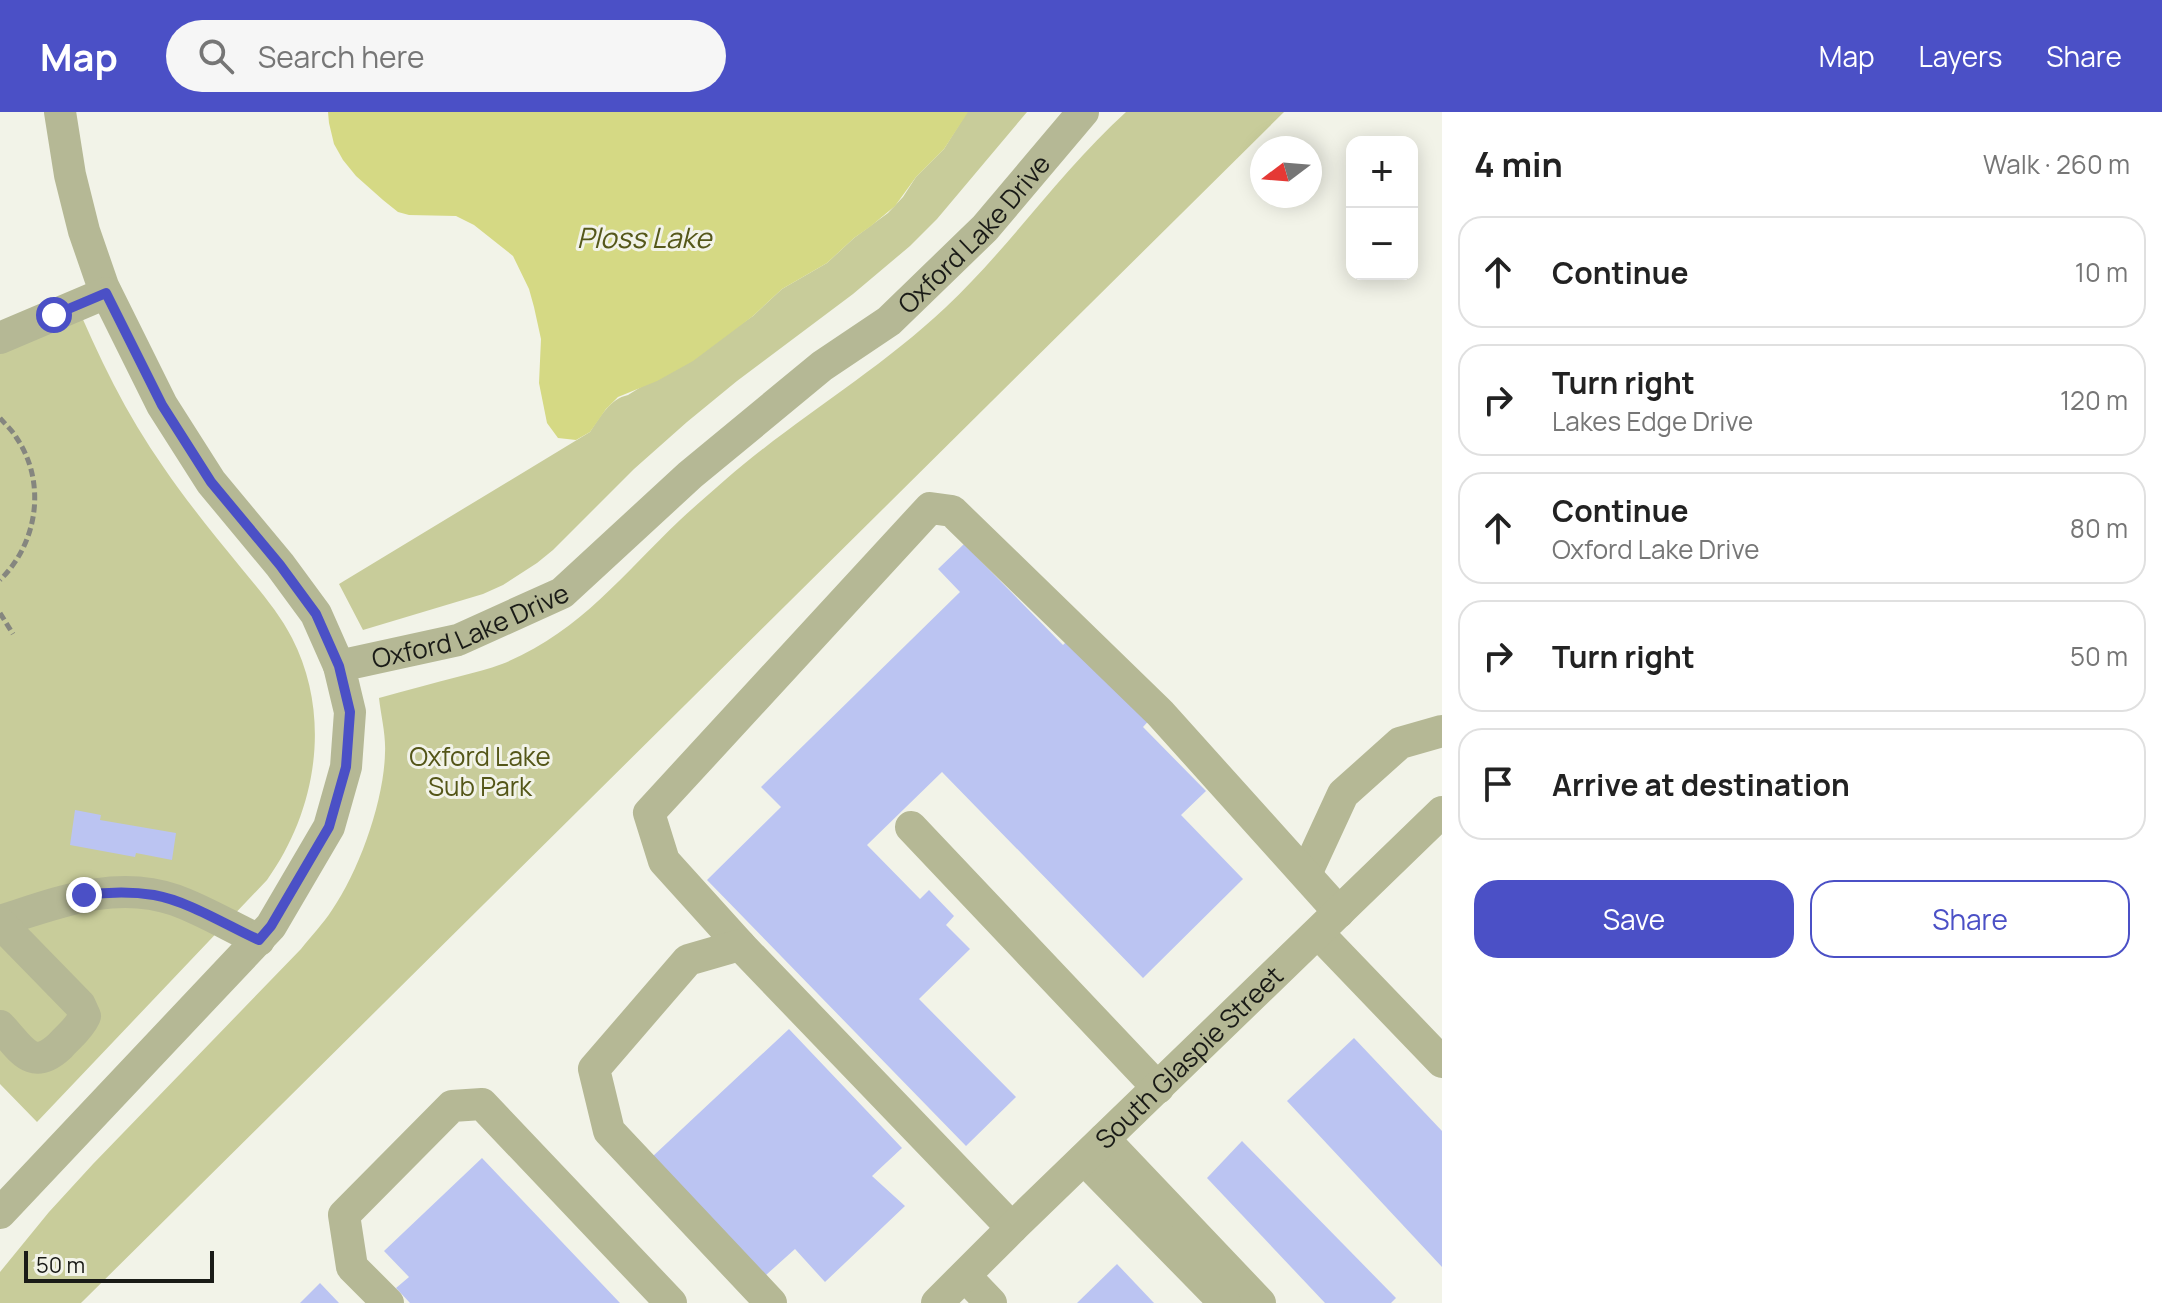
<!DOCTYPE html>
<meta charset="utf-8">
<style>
:root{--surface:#fff;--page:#f6f6f6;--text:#222;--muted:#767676;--line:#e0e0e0;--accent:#4b50c6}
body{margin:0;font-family:Manrope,sans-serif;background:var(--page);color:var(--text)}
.controls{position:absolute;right:24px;top:24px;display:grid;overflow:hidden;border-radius:16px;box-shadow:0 4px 20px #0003}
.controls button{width:72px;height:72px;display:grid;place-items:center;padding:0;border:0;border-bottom:2px solid var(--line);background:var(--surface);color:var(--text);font:40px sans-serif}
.compass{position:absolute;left:1250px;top:24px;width:72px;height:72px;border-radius:50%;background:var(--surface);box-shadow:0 4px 20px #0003;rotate:254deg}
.scale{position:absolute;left:24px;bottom:20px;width:190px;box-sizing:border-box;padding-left:8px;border:4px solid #1a1b17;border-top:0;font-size:22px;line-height:28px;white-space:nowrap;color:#1a1b17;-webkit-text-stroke:6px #f2f3e8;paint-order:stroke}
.stop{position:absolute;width:24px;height:24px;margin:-18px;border:6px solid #4b50c6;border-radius:50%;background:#fff}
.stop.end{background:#4b50c6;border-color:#fff;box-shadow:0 2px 8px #0008}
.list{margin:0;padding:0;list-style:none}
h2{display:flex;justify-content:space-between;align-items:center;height:104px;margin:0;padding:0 32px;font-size:34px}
h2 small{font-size:26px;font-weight:400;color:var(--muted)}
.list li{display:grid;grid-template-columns:52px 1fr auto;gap:24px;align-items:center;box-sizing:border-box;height:112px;margin:0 16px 16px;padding:0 16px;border:2px solid var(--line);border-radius:24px}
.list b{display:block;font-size:30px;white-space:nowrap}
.list p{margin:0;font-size:26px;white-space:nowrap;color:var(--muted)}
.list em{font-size:26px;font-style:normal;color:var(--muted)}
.actions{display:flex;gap:16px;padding:24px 32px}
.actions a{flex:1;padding:18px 0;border:2px solid var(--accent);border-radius:24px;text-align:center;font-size:28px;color:var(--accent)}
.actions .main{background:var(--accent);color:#fff}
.icon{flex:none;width:44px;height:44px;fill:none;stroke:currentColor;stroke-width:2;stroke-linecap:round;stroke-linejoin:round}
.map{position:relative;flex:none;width:1442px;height:1191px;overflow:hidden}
header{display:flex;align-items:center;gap:48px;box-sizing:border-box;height:112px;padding:0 40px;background:var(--accent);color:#fff}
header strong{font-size:38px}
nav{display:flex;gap:44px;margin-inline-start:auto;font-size:28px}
.search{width:560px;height:72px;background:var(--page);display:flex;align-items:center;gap:20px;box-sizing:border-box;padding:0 28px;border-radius:44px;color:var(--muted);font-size:30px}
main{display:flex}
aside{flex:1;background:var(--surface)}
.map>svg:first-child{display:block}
.green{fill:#c8cc9a}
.water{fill:#d5d984}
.building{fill:#bbc4f2}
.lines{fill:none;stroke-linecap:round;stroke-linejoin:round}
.path{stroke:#85867f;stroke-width:5;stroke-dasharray:8 4;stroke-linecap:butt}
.minor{stroke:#b5b895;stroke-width:32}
.route{stroke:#4b50c6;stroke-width:10}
.labels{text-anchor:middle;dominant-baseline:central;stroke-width:6;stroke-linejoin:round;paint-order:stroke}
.street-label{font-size:26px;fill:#1a1b17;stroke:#f2f3e8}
.park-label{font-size:26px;fill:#545618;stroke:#f2f3e8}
.water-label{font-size:28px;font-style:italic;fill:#55581a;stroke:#f2f3e8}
</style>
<header>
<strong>Map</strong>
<div class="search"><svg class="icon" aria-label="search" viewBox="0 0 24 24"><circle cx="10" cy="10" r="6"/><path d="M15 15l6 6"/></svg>Search here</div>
<nav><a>Map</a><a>Layers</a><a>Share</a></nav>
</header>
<main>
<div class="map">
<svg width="1442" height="1191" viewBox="0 0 1442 1191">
<rect width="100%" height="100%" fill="#f2f3e8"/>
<g class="green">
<path d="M967,0h60l-90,107 -27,27 -57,48 -116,87 -50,41 -53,47 -81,81 -16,13 -34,22 -20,9 -120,36 -24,-46 251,-152c10,-15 20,-33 38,-37l97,-60 28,-19 29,-27 45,-26 27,-25 34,-25 15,-16 13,-20 28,-28z"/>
<path d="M1126,0h158l-1203,1191h-81v-31l49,-60 44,-48 208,-215c10,-13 22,-25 31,-39 27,-39 52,-109 53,-157 1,-18 -4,-37 -6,-55 28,-8 55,-15 82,-22 14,-4 28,-7 41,-12 77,-31 120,-89 178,-144 14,-13 30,-27 45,-40 70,-61 152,-108 220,-172 65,-61 115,-136 181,-196z"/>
<path d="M73,184c25,60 53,118 91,172 24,35 51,68 78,101 18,22 37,44 50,69 40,78 25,172 -25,242l-230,242 -37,-38v-761z"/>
</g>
<path class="water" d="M328,0h640l-24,37 -28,28 -21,29 -24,20 -17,12 -27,25 -45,26 -29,27 -60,45 -36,20 -39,16 -12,12 -16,23 -14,8 -18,-2 -11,-15 -8,-40 2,-44 -7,-32 -5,-18 -16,-33 -39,-31 -18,-9 -47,-1 -11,-3 -15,-12 -27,-24 -13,-16 -9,-16 -5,-21z"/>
<g class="building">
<path d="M964,432l99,101 10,-10 80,81 -10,11 63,64 -25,24 62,64 -100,99 -201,-206 -75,73 53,54 9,-9 25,26 -8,9 24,24 -51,50 97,98 -50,49 -259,-266 74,-73 -20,-20 199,-195 -22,-23z"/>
<path d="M75,698l26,5 -1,5 76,13 -4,27 -36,-7 -1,4 -65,-12z"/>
<path d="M789,917l113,119 -30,28 33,30 -80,76 -30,-33 -29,26 -114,-118z"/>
<path d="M1354,926l88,93v136l-155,-166z"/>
<path d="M1242,1029l154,157 -5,5h-66l-118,-125z"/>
<path d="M482,1046l138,145h-210l-14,-15 13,-11 -25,-26z"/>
<path d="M1117,1152l37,39h-77z"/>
<path d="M320,1171l19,20h-39z"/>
</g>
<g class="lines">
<g class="path">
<path d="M0,306c5,6 12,12 16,19 31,45 22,106 -16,143"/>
<path d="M0,501l13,21"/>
</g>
<g class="minor">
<path d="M60,0l10,63 14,56 19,55 59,119 49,77 69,83 36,49 23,52"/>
<path d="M0,226l106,-45"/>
<path d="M911,715l247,261"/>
<path d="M1306,762l37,-80 57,-51 42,-12"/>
<path d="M0,809c57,-18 115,-42 175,-21 28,10 56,27 84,40"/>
<path d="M0,811l80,82 5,11c-6,13 -16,20 -25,30 -29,27 -39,2 -60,-20"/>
<path d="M1318,821l124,129"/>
<path d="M740,833l-76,-84 -15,-48 281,-305 22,3 208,202 179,199"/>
<path d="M1104,1027l156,164"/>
<path d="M1084,1047l141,144"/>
<path id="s1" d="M0,1101l271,-287 58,-99 17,-60 4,-55 -11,-46 119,-26 104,-47 128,-118 132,-109 67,-45 96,-93 98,-116"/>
<path d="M965,1164l26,27"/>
<path d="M388,1191l-36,-36 -8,-52 108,-109 30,-2 189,199"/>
<path d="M771,1191l-162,-172 -15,-62 94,-109 52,-15 272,283"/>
<path id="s2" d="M937,1191l75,-75 430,-416"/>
</g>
</g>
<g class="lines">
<path class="route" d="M54,203l52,-22 56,112 49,77 69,83 36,49 23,52 11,46 -4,55 -17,60 -58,99 -12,14c-33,-15 -71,-39 -105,-45 -24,-4 -47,-3 -70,0"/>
</g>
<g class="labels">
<g class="street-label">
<text stroke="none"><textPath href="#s1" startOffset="1458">Oxford Lake Drive</textPath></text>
<text stroke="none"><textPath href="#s1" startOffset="812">Oxford Lake Drive</textPath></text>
<text stroke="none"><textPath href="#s2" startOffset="352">South Glaspie Street</textPath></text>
</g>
<g class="park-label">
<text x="480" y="644">Oxford Lake<tspan x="480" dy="30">Sub Park</tspan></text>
</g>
<g class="water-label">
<text x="644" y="125">Ploss Lake</text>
</g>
</g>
</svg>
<div class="controls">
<button>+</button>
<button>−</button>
</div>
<svg class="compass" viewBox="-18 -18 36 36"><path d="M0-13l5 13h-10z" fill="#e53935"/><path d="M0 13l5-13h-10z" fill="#767676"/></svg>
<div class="scale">50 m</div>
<div class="stop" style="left:54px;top:203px"></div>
<div class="stop end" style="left:84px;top:783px"></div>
</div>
<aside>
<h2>4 min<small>Walk · 260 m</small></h2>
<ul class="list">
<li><svg class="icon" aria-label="ahead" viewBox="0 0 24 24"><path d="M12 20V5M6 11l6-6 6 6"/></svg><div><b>Continue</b></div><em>10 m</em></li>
<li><svg class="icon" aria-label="right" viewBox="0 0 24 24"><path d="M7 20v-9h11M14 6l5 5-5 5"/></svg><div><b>Turn right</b><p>Lakes Edge Drive</p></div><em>120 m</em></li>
<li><svg class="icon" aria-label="ahead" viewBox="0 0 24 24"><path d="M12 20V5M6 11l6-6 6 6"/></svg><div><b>Continue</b><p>Oxford Lake Drive</p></div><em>80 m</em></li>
<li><svg class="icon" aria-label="right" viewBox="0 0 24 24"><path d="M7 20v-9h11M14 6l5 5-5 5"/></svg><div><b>Turn right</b></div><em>50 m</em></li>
<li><svg class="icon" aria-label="arrive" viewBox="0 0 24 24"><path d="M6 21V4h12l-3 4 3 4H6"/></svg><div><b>Arrive at destination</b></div></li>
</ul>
<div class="actions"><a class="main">Save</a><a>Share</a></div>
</aside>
</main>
